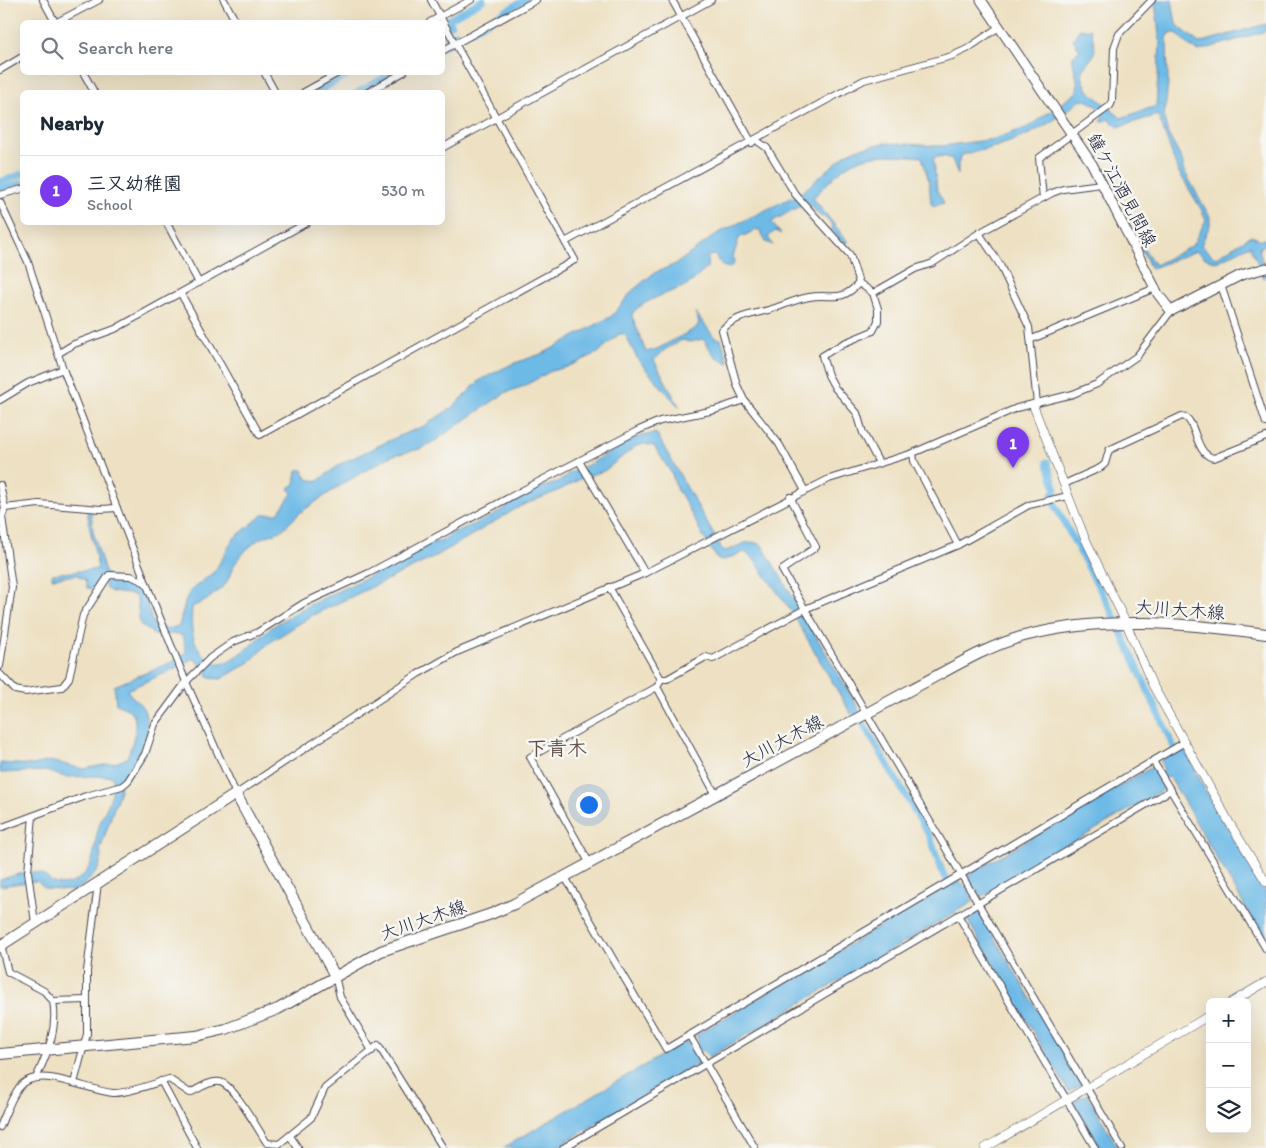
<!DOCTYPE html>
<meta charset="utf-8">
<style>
:root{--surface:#fff;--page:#f6f6f7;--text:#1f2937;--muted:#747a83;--line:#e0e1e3;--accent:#7c3aed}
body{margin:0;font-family:Itim,"Klee One",sans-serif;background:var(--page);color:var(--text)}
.controls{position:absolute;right:15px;bottom:15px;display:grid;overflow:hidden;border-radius:8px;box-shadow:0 5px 20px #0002}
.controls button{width:45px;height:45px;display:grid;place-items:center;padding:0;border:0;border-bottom:1px solid var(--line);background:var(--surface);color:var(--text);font:25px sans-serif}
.you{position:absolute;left:588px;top:804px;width:18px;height:18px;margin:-12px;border:4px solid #fff;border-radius:50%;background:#1a73e8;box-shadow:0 0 0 8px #1a73e833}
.badge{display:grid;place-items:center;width:32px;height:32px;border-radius:50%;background:var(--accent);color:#fff;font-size:16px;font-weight:700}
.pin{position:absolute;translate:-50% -41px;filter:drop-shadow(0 1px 2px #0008)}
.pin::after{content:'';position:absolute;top:26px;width:18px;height:15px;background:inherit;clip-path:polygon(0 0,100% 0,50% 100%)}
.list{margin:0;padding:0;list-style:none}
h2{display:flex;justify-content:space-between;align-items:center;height:65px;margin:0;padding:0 20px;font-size:21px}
h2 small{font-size:16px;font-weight:400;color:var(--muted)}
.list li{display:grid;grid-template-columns:32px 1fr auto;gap:15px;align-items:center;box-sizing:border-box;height:70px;padding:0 20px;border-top:1px solid var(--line)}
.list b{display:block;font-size:19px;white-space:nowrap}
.list p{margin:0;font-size:16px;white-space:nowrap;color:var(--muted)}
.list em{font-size:16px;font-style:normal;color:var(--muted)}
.icon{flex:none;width:28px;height:28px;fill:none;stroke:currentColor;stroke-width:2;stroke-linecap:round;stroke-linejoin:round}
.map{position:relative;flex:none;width:1266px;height:1148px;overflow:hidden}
.search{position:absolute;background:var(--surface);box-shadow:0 5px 20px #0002;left:20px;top:20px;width:425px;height:55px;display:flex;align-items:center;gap:12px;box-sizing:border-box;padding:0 18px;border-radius:8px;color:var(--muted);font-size:19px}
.panel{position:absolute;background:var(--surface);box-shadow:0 5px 20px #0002;left:20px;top:90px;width:425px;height:135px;border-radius:8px}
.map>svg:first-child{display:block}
.water{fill:#6dbae7;stroke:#486e91}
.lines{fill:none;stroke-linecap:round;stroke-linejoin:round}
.canal{stroke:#6dbae7;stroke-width:7}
.minor-casing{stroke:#413f4f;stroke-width:8}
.tertiary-casing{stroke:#413f4f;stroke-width:9}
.secondary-casing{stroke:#413f4f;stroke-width:11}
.primary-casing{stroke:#413f4f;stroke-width:12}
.minor{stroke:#fff;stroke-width:6}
.tertiary{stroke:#fff;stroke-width:8}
.secondary{stroke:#fff;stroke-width:9}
.primary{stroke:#fff;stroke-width:10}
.labels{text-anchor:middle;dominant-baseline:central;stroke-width:5;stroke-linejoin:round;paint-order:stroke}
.street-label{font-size:18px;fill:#22223b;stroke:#f6f6f2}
.quarter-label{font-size:20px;font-weight:bold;fill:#64504b;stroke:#f6f6f2}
</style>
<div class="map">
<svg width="1266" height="1148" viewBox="0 0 1266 1148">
<rect width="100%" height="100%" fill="#f6f6f2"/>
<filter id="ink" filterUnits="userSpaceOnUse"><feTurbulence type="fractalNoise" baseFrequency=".02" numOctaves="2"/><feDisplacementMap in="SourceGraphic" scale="10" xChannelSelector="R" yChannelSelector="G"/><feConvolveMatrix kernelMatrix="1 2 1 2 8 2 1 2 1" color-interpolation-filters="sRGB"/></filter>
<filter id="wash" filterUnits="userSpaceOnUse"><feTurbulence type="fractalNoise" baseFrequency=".0096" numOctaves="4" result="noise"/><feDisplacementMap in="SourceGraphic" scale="20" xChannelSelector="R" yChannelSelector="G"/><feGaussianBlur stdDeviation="1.12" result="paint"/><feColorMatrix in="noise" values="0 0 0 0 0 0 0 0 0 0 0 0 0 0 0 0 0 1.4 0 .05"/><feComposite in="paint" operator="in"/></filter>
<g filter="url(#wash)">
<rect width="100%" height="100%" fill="#eee1c3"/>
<g class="water">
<path d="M1156,0h16l4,24 23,19 67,-19v7l-67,20 -9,-4 -14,-14h-6l-3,5 1,46 -4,34 4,16 15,28v7l27,48v8l-9,20 14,13 36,-22 11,4 4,-2v6l-7,4 7,30h-2l-14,-33 -33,17 -12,-4 -9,-7 -45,18 -12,-25 1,-1 15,22 37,-19 14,-26 -5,-11 -24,-40 -19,-54 -40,12 -9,-8 -8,3 2,-7c-5,-9 -12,-15 -22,-15 -41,33 -68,44 -119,55l-4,8v12l-6,-16 -9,-3 -10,2 4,32 7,13 -10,3 -3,-2 -2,-22 -7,-25c-26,-2 -56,-6 -78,11 -11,9 -21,20 -31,30l35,44 -4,2 -13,-14 2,-3 -9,-11 -3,1 -14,-15 -34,19 -1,2 9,11 -6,-3 -7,6 5,8 -7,-3 -6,-12h-4l-17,8 -6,19 1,7 -4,4 -8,-2 -7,-11 -7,1 -1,12c-7,6 -14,14 -22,18 -18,8 -37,12 -52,26l-1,4 14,36 11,-3 39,-21 3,-5 -4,-11 20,26 6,1 8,24 -13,-5 -13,-19 -13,3 -8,-2 -16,9 -12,11 26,48 -42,-48 -12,-24 -2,-2h-5l-21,19 -31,14 -16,4 -27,15 -19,7 -69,47 -16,9 -29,7 -47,27 -43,29 -20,19 -22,8 -14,12 -11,14 -8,19 -19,16 -15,7c-1,19 -2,32 11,47 4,3 7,8 12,9 19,3 44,-27 57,-36 50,-34 109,-51 159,-85h9l12,-9 39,-16 41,-27 21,-6 14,-7v-3l21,-9 49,-28 19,-4 66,116 4,2 19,-8 8,-1 9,3 97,164 -8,5 -60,-103 -39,-54 -8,-5 -20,8h-6l-14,-22 -23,-44 -4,-3 -5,-17 -18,-28 -10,-2 -8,2 -32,25 -20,6 -24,13 -39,16 -88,52 -120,57 -44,28 -19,19 -29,17 -12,-1 -4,-10 -12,-10 -12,8 -54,24c4,7 12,11 16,18 12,23 -3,52 -16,71l-7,1v10l-20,60c5,20 -11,31 -26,41l-28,-2 -9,-8 -37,5v-6c11,-4 30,-11 42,-6 4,2 7,7 12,9 15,6 32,-6 37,-20 4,-10 4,-23 7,-34 5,-18 17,-31 15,-51l-3,-2 -45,1 -20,-6 -45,2v-10l33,2 17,-4 34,8 34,-7 9,-4c4,-11 12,-31 6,-44 -2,-5 -12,-7 -17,-10l-2,-18 65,-27 7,-7 -3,-15 -4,-3 -25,1 -14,-11 -3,-25 -3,-4 -22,-3 -7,-4 1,-4 -8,-4 -6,9 -5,-1 -2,-8 -8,-5 -25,3v-4l46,-5c-3,-20 -9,-39 -11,-59h4l2,21 12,42 12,7 19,4 10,14 7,27 13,4 13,-3 7,-27 4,-8 25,-20 18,-32 31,-25h13l15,-20 -3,-6 6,-4 2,-14h6l4,9 11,2 22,-17 59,-28 25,-10 29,-19 27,-27 32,-16 32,-11 68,-37 20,-25 22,-18 22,-9 42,-31 83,-40 45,-39 11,-5 27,-6 58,3 52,-7 34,-12 48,-34c5,-11 -4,-25 -3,-37l7,-6 -7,-11 7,-10h11l4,20 -1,6 -12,15 1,10 5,10 33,28 35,-12 4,-62 -5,-42z"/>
<path d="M1182,748l3,1 18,37 63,106v51l-97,-167 -8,4 3,9 -183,108 -5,-8 -7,4 4,9 -264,155 -6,-7 -7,4 3,9 -144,85h-52l183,-107 6,7 7,-4 -3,-9 263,-155 6,7 6,-4 -3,-8 184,-108 6,7 6,-4 -4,-9z"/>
<path d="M977,909l105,175 -13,8 -103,-174v-4z"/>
<path d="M1087,1094l31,54h-18l-27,-46z"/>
</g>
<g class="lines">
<g class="canal">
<path d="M442,29l9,-5 -2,-5 34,-19"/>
<path d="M442,47l7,-4 -2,-4 9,-5 2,4 67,-38"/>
<path d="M317,92l36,-20"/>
<path d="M358,92l37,-20"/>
<path d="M0,182l22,-8"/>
<path d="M0,189l22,-6"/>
<path d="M1047,462l9,27 -4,6 3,10 57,107 65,142"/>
<path d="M851,703l78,132 15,41 8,9"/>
</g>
</g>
</g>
<g filter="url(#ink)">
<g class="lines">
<g class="minor-casing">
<g id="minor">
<path d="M43,0l12,22"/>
<path d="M224,0l12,22"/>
<path d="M672,0l80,143"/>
<path d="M57,22l42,-22"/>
<path d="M430,22l41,-22"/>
<path d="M442,51l94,-51"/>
<path d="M0,70l22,-13"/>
<path d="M83,72l11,20"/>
<path d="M264,72l11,20"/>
<path d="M304,92l36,-20"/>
<path d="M368,92l36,-20"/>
<path d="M756,140l11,8 28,46 55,61 9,28 14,10 5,16v12l-5,10 -29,12 -22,13 6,19 7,13 22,25 6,20 16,30"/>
<path d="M442,148l269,-148"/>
<path d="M0,195l22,-6"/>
<path d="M1043,198l-4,-40 71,-52 2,-4 2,-54 5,-14 33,-34"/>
<path d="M0,202l28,60 35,107 83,214 40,99 50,112 182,-120 39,-22 188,-79 184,-94 84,-26 104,-45 56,-14 24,-10 40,-28 34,-45"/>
<path d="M166,222l33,61"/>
<path d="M979,233l21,32 29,62 8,77"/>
<path d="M565,242l299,-162 88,-24 15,-7 32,-22"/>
<path d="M1221,285l45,138"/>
<path d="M873,293l42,-24 18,-6 46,-30 73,-40 11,-4 38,-5"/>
<path d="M181,294l79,141 315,-175 -144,-260"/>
<path d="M1032,339l123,-51"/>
<path d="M59,353l15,-9 41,-15 193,-107"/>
<path d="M0,400l28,-17 35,-14"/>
<path d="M913,453l1,8 44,84"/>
<path d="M579,461l66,112"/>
<path d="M1064,484l36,-16 5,-4 4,-14 73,-34c15,2 12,39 32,42l52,-21"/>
<path d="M0,485l5,23 -3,9 10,70 -12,79"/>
<path d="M804,489l-25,-45 -35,-44 -7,-15 -15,-55c13,-15 35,-16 53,-22 12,-4 22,-9 34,-11 23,-4 31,7 50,-14"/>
<path d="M790,497l26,50 -34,23 340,578"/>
<path d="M5,508l34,-4 62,5 16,-1"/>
<path d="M609,587l52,92"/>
<path d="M0,674l15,16 10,2 37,-5 7,-9 14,-63 26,-40 22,1 15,7"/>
<path d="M661,679h6l39,-22 7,2 92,-50 153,-64 71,-40 39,-9"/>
<path d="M657,687l59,108"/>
<path d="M1153,761l113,188"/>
<path d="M33,816l-5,56 7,51"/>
<path d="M0,828l86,-32 36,-10 6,-5 17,-27 10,-30 31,-42 24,-24 23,-16 25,-10 46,-29 65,-30 171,-92 99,-51 21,-9 55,-11 29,-10"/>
<path d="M590,864l-60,-107 127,-70 4,-8"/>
<path d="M565,877l101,172 519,-307"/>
<path d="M958,915l137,233"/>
<path d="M1,945l7,27 36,19 9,10c5,27 -5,51 -16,75"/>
<path d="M335,976l5,21 32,54"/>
<path d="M53,1001l34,-1"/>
<path d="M689,1035l66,113"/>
<path d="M161,1081l36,67"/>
<path d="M74,1083l13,-49v-63l11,-88"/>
<path d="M0,1127c5,-12 10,-27 18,-38 18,-27 69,2 95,4 14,1 42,-10 56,-14l21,14c8,-4 21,-13 30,-11 14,3 38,48 47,61l12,1 32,-26 14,-30 53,-43 65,103"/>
<path d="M290,1136l8,12"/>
<path d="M563,1148l608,-358"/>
</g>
</g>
<g class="tertiary-casing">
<g id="tertiary">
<path d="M1033,405l51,131 42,87 26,61 77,138 37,60"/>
<path d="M1232,1002l34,-20"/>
<path d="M985,1148l225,-133"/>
</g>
</g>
<g class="secondary-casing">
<path id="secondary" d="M981,0l111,164 66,130 13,17 70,-36 25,-7"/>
</g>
<g class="primary-casing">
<g id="primary">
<path d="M0,946l236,-152 99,182"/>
<path d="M0,1054l196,-18 30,-7 52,-20 103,-58 110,-37 23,-10 396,-214c37,-19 74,-43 114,-54 79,-21 162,-13 242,-2"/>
</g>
</g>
<use href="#minor" class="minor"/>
<use href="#tertiary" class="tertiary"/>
<use href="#secondary" class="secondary"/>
<use href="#primary" class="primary"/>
</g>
</g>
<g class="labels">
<g class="street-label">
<text transform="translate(1122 190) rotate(62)">鐘ケ江酒見間線</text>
<text transform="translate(1180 610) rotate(4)">大川大木線</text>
<text transform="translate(782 741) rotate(-28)">大川大木線</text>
<text transform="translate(423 920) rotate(-19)">大川大木線</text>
</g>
<g class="quarter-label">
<text x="557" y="748">下青木</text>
</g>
</g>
</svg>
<div class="controls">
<button>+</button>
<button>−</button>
<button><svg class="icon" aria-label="layers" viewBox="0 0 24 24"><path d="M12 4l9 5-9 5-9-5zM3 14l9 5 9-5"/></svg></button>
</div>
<div class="you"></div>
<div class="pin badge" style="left:1013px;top:468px">1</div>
<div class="search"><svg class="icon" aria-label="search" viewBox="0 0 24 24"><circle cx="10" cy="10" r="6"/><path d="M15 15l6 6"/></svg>Search here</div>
<section class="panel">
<h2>Nearby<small></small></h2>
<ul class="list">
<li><span class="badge">1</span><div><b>三又幼稚園</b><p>School</p></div><em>530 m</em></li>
</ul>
</section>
</div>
